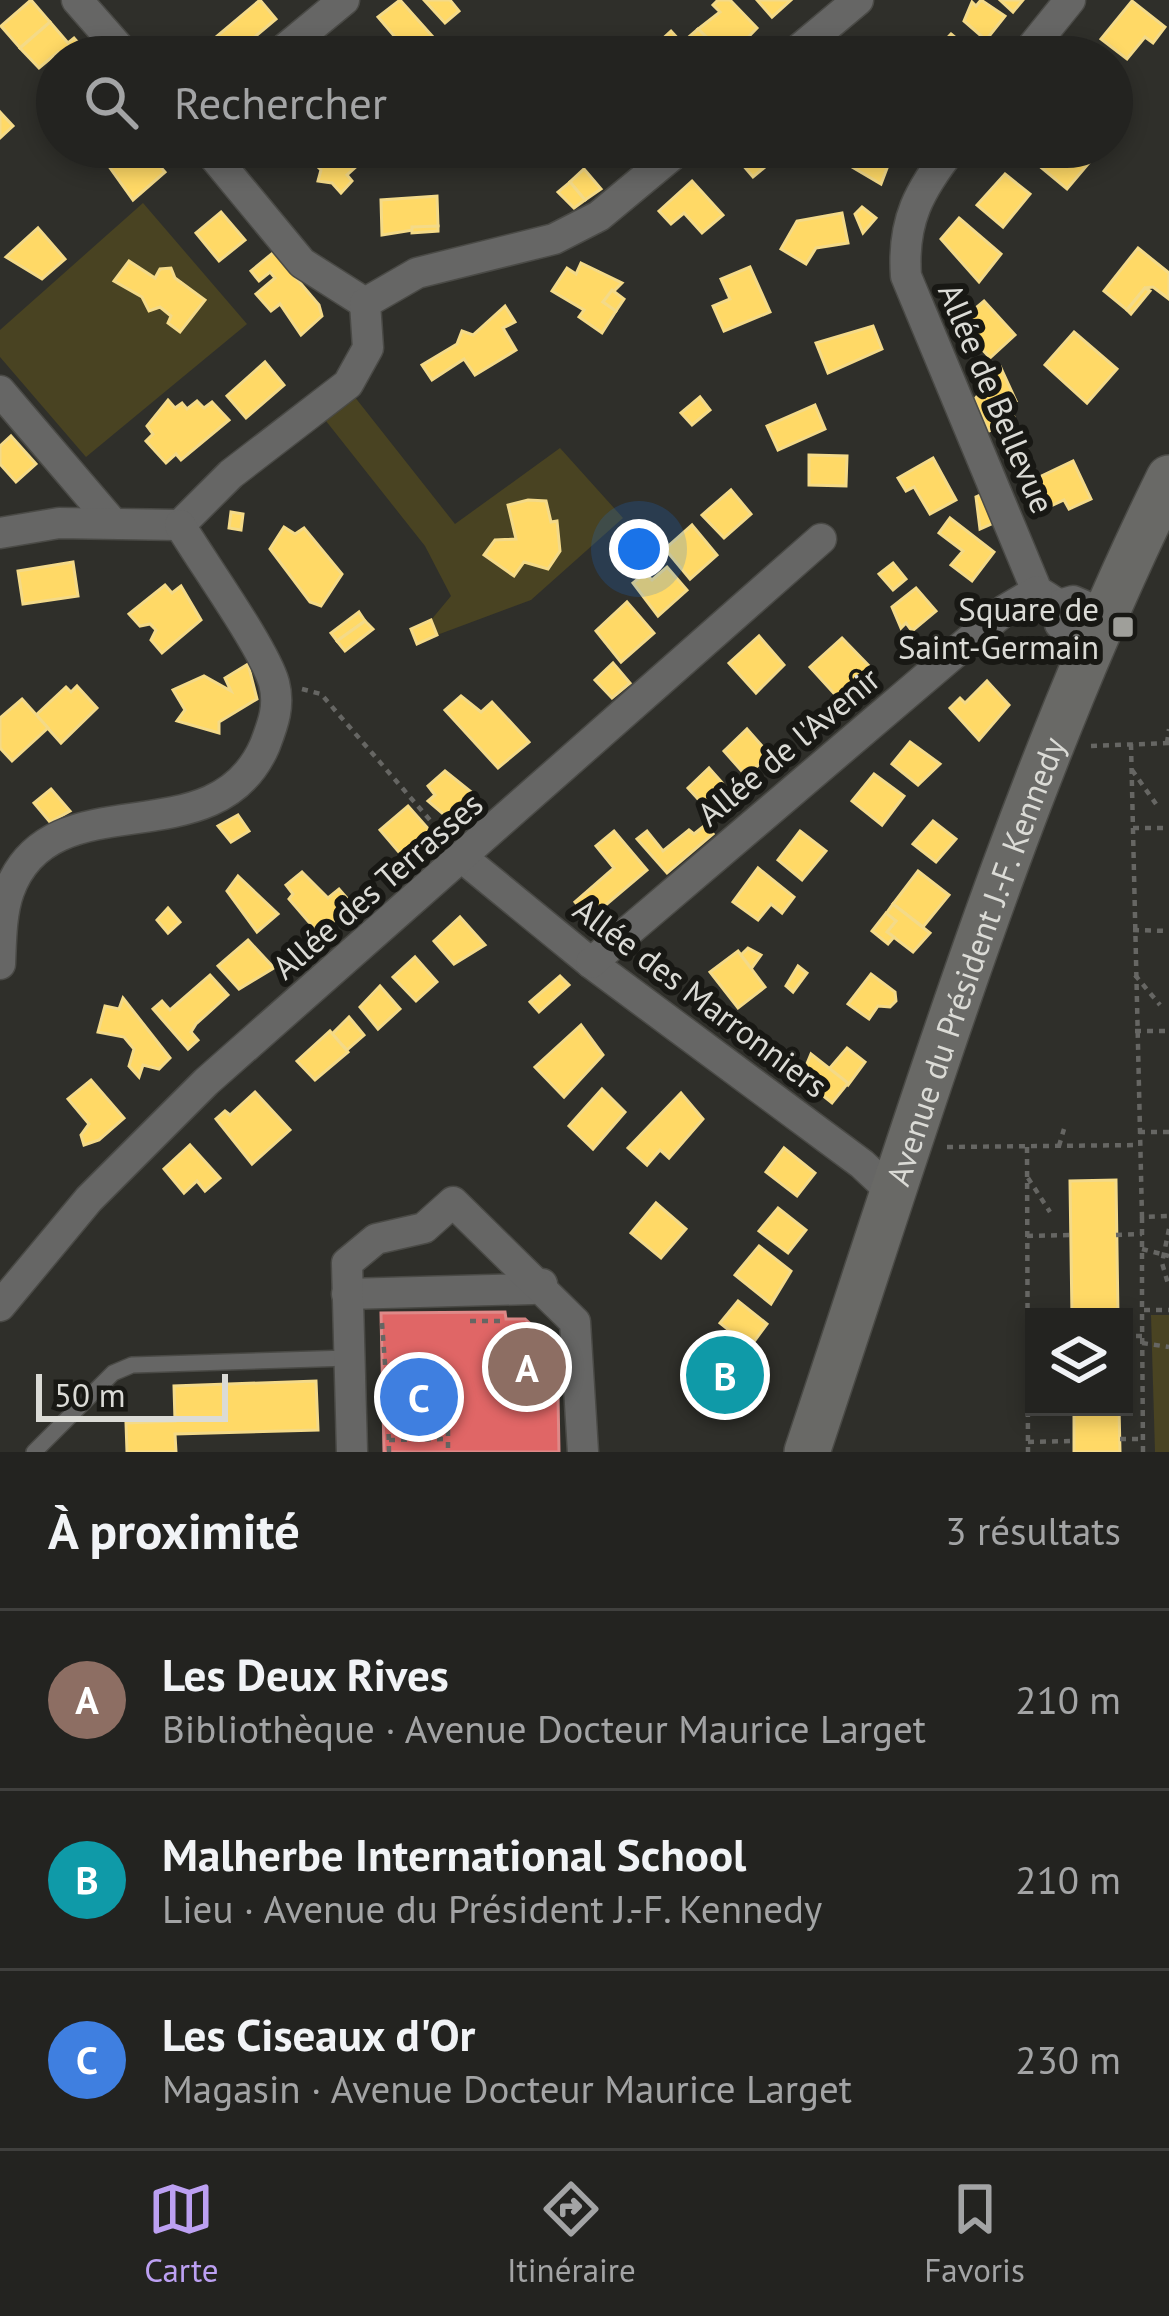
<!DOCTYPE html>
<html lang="fr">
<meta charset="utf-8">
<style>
:root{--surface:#232320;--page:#2f2f2d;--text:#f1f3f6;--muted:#a3a4a5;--line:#40403e;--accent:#bca0f2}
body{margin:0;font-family:"PT Sans",sans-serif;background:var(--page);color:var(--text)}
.controls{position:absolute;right:36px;bottom:36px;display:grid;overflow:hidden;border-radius:0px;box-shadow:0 6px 18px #0003}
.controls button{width:108px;height:108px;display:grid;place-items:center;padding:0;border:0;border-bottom:3px solid var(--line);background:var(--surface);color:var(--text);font:60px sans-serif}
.scale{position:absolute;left:36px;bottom:30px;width:192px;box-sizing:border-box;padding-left:12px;border:6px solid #dbdbd6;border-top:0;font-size:33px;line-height:42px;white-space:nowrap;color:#dbdbd6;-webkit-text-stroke:9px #181814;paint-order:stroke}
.you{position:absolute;left:639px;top:549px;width:42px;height:42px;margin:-30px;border:9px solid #fff;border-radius:50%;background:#1a73e8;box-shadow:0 0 0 18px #1a73e833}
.badge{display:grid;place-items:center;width:78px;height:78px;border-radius:50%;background:var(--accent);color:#fff;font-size:39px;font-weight:700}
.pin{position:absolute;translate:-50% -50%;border:6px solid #fff;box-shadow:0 3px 12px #0006}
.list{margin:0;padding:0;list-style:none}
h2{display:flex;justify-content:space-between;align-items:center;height:156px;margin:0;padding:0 48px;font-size:51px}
h2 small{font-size:39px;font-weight:400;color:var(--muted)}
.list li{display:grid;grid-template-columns:78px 1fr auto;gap:36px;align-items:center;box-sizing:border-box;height:180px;padding:0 48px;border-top:3px solid var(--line)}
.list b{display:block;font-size:45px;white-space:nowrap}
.list p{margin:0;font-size:39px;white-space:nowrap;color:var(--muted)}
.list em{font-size:39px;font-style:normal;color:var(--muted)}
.icon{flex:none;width:66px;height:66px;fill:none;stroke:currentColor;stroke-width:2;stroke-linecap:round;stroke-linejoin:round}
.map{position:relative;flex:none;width:1169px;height:1452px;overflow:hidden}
.search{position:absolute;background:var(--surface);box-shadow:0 6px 18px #0003;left:36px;right:36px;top:36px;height:132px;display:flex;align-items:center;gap:30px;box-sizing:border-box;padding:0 42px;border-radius:66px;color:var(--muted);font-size:45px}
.sheet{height:696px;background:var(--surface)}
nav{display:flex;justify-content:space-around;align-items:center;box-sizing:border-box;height:168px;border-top:3px solid var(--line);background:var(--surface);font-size:33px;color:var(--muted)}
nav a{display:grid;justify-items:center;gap:6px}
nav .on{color:var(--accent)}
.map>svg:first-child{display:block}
.green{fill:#494322}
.homes{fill:#ffd966;stroke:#f4da88;stroke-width:3}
.shops{fill:#e06666;stroke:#de8988;stroke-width:3}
.schools{fill:#6fa8dc;stroke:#8fb7da;stroke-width:3}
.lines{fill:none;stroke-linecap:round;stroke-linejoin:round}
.service-casing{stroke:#4a4a46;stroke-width:18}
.minor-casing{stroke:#4a4a46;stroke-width:33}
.secondary-casing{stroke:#4a4a46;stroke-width:48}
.path{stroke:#666663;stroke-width:4.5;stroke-dasharray:6 6;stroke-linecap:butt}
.service{stroke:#666665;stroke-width:15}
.minor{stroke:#666665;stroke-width:30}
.secondary{stroke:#696966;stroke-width:45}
.poi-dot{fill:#9f9f9a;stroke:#181814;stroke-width:4.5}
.labels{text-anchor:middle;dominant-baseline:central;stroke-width:12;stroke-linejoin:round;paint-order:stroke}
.street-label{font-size:33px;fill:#dbdbd6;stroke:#181814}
.poi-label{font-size:33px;fill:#dbdbd6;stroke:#181814;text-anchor:end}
</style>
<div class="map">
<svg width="1169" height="1452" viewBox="0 0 1169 1452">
<rect width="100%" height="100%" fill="#2f2f2a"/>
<g class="green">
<path d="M143,203l104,121 -161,133 -86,-100v-27z"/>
<path d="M354,396l101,128 105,-76 63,70 -92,82 -94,35 -6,-15 20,-24 -26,-50 -99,-125z"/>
<path d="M1151,1315h18v137h-14z"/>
</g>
<g class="homes">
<path d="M31,0l19,22 -30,26 -19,-22z"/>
<path d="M260,0l16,19 -45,38h-10l-12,-14z"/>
<path d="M400,0l34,38 -22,19 -34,-40z"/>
<path d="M424,0h26l9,11 -14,12z"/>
<path d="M718,0h12l27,28 -28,29 -31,-28 22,-17 -7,-7z"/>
<path d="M757,0h34l-19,17z"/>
<path d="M981,0l24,16 -19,24 -22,-19 8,-19 4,4z"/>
<path d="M1000,0h23l-10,12z"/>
<path d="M1132,1l33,26 -12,16 -8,-6 -18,22 -26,-20z"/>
<path d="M50,22l18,21 6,-5 7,8 -11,11 -12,-5 -19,16 -19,-20z"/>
<path d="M698,29l29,28h-26l-7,-7 -8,7h-16l-12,-14 13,-12 11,12z"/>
<path d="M951,34l28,23h-40l-2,-8z"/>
<path d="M0,112l13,14 -13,12z"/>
<path d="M129,147h14l22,25 -32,28 -25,-35z"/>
<path d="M328,147h38l5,6 -24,22 5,6 -11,12 -9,-10 -14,-2 3,-11 -9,-9z"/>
<path d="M493,147h32l-18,15z"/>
<path d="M745,147h26l7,9 -25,21 -18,-21z"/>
<path d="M863,147h32l-14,37 -29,-17z"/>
<path d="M1051,147h43l5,4 -32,38 -30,-25z"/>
<path d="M584,169l17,20 -16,11 -15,-18z"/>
<path d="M1005,174l25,20 -27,33 -26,-22z"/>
<path d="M692,181l31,34 -21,18 -18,-20 -13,11 -12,-13z"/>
<path d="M570,182l15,18 -11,8 -16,-16z"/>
<path d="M437,196l1,30 -56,9 -1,-35z"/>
<path d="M862,207l14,11 -13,15 -8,-19z"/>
<path d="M221,212l24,28 -26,21 -23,-28z"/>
<path d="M842,213l6,30 -32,5 -10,16 -25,-15 16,-28z"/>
<path d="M959,218l42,36 -22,28 -38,-43z"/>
<path d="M438,226v5l-26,2v-6z"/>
<path d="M38,228l27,31 -23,20 -36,-22z"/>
<path d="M1138,248l31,25v26l-16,-12 -8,1 -18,22 -23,-19z"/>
<path d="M274,252l45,53 3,11 -21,19 -21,-31 -9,7 -15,-17 19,-16 -5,-6 -11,9 -8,-10z"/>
<path d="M129,261l26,17 5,-9 11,-1 4,10 30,22 -25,32 -12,-9 3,-7 -11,-9 -11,4 -7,-14 -28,-16z"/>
<path d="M581,263l41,20 -19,19 13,9 -14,22 -23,-16 5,-7 -32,-19 15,-23 9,6z"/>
<path d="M750,267l20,45 -46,19 -11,-25 17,-7 -9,-20z"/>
<path d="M1145,288l5,3 -19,23 -4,-4z"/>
<path d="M612,290l12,9 -8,12 -13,-9z"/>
<path d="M984,301l31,34 -25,23 -32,-35z"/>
<path d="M505,306l10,16 -12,6 13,22 -41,25 -11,-16 -32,21 -10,-15 35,-21 5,-13 11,4z"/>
<path d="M873,326l9,23 -54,24 -12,-30z"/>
<path d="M1074,332l43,37 -30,34 -42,-38z"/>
<path d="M265,362l19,23 -38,33 -19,-22z"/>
<path d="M1001,368l15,33 -8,3 6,13 -6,5 3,13 -8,4 -8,-10 -6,2 -15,-31z"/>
<path d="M700,397l10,13 -18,15 -11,-12z"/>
<path d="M168,400l7,8 7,-5 5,6 10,-8 7,7 8,-6 17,18 -48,40 -5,-6 -10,9 -20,-22 7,-7 -6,-8z"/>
<path d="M815,405l10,24 -47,21 -11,-24z"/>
<path d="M11,436l25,28 -20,18 -16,-18v-18z"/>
<path d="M809,455l38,1 -1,30 -37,-1z"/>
<path d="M933,458l23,42 -26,14 -16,-27 -8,4 -8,-13z"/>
<path d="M1073,461l18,38 -22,10 -5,-9 -22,10 -13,-28z"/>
<path d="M731,490l20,24 -27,24 -22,-23z"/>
<path d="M985,493l13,28 -18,8 -4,-32z"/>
<path d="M528,500l18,1 5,21 6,-1 3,30 -12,18 -24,-7 -10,14 -30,-21 11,-15 21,-1 -8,-34z"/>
<path d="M231,512l12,2 -2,16 -12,-2z"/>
<path d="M950,518l44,34 -22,29 -21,-16 12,-14 -24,-18z"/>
<path d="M692,525l25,30 -27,24 -25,-30z"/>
<path d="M284,527l11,7 9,-6 38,46 -21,32 -11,-4 -40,-53z"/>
<path d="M73,562l5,34 -55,8 -5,-33z"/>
<path d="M893,563l13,16 -13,11 -14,-16z"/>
<path d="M667,567l20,23 -29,26 -25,-33 12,-10 7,7z"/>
<path d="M165,585l7,8 9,-7 20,34 -39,33 -11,-13 5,-10 -6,-6 -10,2 -11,-12z"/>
<path d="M916,588l20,23 -24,20 -6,-8 -5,5 -9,-21z"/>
<path d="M627,602l27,31 -33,29 -25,-31z"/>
<path d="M359,612l6,9 -28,20 -6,-8z"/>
<path d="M431,620l6,15 -20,9 -6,-15z"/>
<path d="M365,621l8,8 -28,22 -8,-10z"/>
<path d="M759,636l25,29 -28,28 -27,-30z"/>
<path d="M842,638l30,31 -33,30 -29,-32z"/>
<path d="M613,663l17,20 -18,15 -17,-18z"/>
<path d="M248,664l9,35 -38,23v11l-42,-12 8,-11 -12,-20 31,-14 27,15 -6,-13z"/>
<path d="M987,681l22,24 -30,35 -29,-32 10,-10 5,5z"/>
<path d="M77,686l20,22 -36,35 -25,-28 30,-28 5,5z"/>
<path d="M461,696l20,16 11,-10 37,40 -31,26 -53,-58z"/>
<path d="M22,699l26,29 -36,33 -12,-13v-30z"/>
<path d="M747,729l23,26 -24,21 -22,-25z"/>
<path d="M910,742l30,22 -22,21 -26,-21z"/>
<path d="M709,768l17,19 -18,23 -20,-22z"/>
<path d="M445,771l30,24 -27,23 -20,-17 7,-6 -7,-9z"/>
<path d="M874,774l30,22 -22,29 -30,-24z"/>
<path d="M51,789l19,22 -20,11 -16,-19z"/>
<path d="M408,806l24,27 -29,24 -23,-27z"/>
<path d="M238,815l11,16 -18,11 -13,-16z"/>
<path d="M933,821l23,18 -20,23 -23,-18z"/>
<path d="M704,826l9,8 -46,39 -30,-34 10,-8 16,20 26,-21 5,4z"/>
<path d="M614,831l33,39 -58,49 -14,-17 39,-34 -18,-22z"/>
<path d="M800,831l26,20 -24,29 -24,-20z"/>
<path d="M758,868l36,29 -12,16 -11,-9 -13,16 -25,-18z"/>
<path d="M918,871l31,24 -26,32 -30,-23z"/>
<path d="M302,872l26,26 11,-9 14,16 -34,29 -30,-35 4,-5 -7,-9z"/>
<path d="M238,876l40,38 -21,18 -30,-41z"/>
<path d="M893,904l37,29 -17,19 -26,-20 9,-11 -10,-7z"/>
<path d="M168,908l12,14 -12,11 -11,-13z"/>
<path d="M886,913l10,8 -9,11 7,5 -6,7 -16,-13z"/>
<path d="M460,917l25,28 -31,19 -20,-23z"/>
<path d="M248,940l26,28 -35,21 -21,-23z"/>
<path d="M748,948l13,7 -10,14 -10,-14z"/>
<path d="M738,951l27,36 -27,21 -28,-36z"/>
<path d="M415,957l22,25 -21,19 -23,-24z"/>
<path d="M798,966l9,7 -14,19 -7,-6z"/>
<path d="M871,974l24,18 1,9 -6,6 -12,-1 -9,13 -21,-15z"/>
<path d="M210,975l18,20 -32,29 -5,8 7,8 -10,9 -35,-40 9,-8 8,9z"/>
<path d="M560,976l9,9 -30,27 -9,-10z"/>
<path d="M380,986l20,23 -22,20 -18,-22z"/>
<path d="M123,998l47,60 -11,11 -16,-4 -4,12 -10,-11 5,-17 -10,-12 -26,-5 7,-26 14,3z"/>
<path d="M349,1017l15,18 -17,15 -15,-16z"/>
<path d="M581,1025l22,30 -39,42 -29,-30z"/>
<path d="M330,1031l18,21 -33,28 -18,-19z"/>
<path d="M847,1048l18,14 -17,23 -19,-16z"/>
<path d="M811,1054l37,29 -16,20 -31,-25z"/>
<path d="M91,1080l33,38 -25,22 -15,5 -3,-10 8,-11 -21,-25z"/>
<path d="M602,1089l23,23 -32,37 -24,-23z"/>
<path d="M255,1092l35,38 -38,34 -36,-45 9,-8 5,4z"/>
<path d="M681,1093l22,26 -34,39 -9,-8 -13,15 -19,-17z"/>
<path d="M190,1145l30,33 -15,13 -8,-10 -13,12 -20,-24z"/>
<path d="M784,1148l31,25 -18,23 -31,-24z"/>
<path d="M1116,1180l2,137h-46l-2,-136z"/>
<path d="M656,1203l30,26 -25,29 -30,-25z"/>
<path d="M778,1208l28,22 -18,23 -29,-22z"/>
<path d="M759,1246l32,25 -20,33 -36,-29z"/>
<path d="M738,1301l29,23 -17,23 -30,-24z"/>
<path d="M316,1381l2,49 -143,4 1,18h-49l-1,-29 49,-2 -1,-35z"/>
<path d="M1074,1407h45l1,45h-46z"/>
</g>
<path class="shops" d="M505,1312l1,7h19l21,19 1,58h11l1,56h-175l-3,-139z"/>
<path class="schools" d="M712,1341l49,40 -25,28 -46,-41z"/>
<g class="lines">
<g class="service-casing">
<path id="service" d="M34,1452l79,-79 19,-8 216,-7"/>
</g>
<g class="minor-casing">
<g id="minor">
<path d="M77,0l50,57"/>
<path d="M275,57l69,-57"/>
<path d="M790,57l68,-57"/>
<path d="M1024,57l46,-57"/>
<path d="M206,147l96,116 63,40"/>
<path d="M953,147c-34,43 -51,74 -47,129l131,315 22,14"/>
<path d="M0,391l111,130"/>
<path d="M180,525l51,-51 117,-90 20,-36 -3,-45 52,-30 137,-34 45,-23 83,-69"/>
<path d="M0,533l59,-10 121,2"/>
<path d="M1092,649l-12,-4 -20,-21 -1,-19 14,-4 35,15"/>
<path d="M464,859l127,104 271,201 32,30"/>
<path d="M591,963l414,-353 32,-19"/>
<path d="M0,964c1,-23 1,-51 9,-73 43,-116 206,-29 256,-146 8,-21 15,-39 9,-62 -10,-35 -72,-121 -94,-158"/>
<path d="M347,1294l185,-5 10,-5"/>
<path d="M0,1306l89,-107 117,-117 615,-543"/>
<path d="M352,1452l-5,-189 29,-24 48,-11 29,-26 122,120 8,130"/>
</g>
</g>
<g class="secondary-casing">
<g id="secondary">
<path id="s1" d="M807,1452c110,-327 209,-664 362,-974"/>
</g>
</g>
<g class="path">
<path d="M302,689l19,5 121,140"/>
<path d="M1167,743l2,-14"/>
<path d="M1131,744l11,473 27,-1"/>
<path d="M1091,746l78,-3"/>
<path d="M1132,770l24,34"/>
<path d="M1133,828h36"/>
<path d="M1133,930l36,1"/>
<path d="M1135,975l25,30"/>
<path d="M1135,1031h34"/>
<path d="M1139,1132h30"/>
<path d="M1059,1146l5,-17"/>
<path d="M947,1147l192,-2"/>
<path d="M1027,1147l1,305"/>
<path d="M1028,1178l22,34"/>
<path d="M1142,1217v93"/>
<path d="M1169,1229l-7,34 7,24"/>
<path d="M1116,1235l26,-1"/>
<path d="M1027,1236l43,-1"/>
<path d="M1142,1249l27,7"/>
<path d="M470,1321h30"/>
<path d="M382,1323l6,82"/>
<path d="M1124,1336h18"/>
<path d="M1142,1343l27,4"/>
<path d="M1048,1407l4,7"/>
<path d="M1120,1439h23"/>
<path d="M389,1440l59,-1"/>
<path d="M1028,1442l46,-1"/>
<path d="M389,1452l-1,-47h60v47"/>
<path d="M1143,1452l-1,-142h27"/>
</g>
<use href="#service" class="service"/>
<use href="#minor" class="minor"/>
<use href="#secondary" class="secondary"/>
</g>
<rect class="poi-dot" x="1111" y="615" width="24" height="24" rx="6"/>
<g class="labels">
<g class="street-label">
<text transform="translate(997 398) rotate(67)">Allée de Bellevue</text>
<text transform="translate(788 746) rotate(-40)">Allée de l'Avenir</text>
<text transform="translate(377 885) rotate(-41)">Allée des Terrasses</text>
<text stroke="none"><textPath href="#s1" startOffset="519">Avenue du Président J.-F. Kennedy</textPath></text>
<text transform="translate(701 997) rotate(37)">Allée des Marronniers</text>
</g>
<g class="poi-label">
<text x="1099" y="608">Square de<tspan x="1099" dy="38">Saint-Germain</tspan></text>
</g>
</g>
</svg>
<div class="controls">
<button><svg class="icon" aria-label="layers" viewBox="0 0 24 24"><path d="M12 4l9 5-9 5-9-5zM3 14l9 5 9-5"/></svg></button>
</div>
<div class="scale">50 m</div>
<div class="you"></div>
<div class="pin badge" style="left:527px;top:1367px;background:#8d6e63">A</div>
<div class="pin badge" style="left:725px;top:1375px;background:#0f9aa8">B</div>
<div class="pin badge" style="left:419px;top:1397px;background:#3f7fe0">C</div>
<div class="search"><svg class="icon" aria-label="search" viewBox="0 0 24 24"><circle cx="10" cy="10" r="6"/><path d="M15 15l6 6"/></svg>Rechercher</div>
</div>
<section class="sheet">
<h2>À proximité<small>3 résultats</small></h2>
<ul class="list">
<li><span class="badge" style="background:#8d6e63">A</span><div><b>Les Deux Rives</b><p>Bibliothèque · Avenue Docteur Maurice Larget</p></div><em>210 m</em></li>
<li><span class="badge" style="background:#0f9aa8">B</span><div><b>Malherbe International School</b><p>Lieu · Avenue du Président J.-F. Kennedy</p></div><em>210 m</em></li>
<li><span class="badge" style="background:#3f7fe0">C</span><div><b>Les Ciseaux d'Or</b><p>Magasin · Avenue Docteur Maurice Larget</p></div><em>230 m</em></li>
</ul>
</section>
<nav>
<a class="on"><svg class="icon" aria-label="map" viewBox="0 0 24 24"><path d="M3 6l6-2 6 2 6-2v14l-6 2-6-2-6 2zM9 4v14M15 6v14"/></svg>Carte</a>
<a><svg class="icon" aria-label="directions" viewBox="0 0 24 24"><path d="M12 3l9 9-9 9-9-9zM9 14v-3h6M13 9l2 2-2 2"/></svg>Itinéraire</a>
<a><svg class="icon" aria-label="saved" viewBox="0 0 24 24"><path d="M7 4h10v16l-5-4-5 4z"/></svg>Favoris</a>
</nav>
